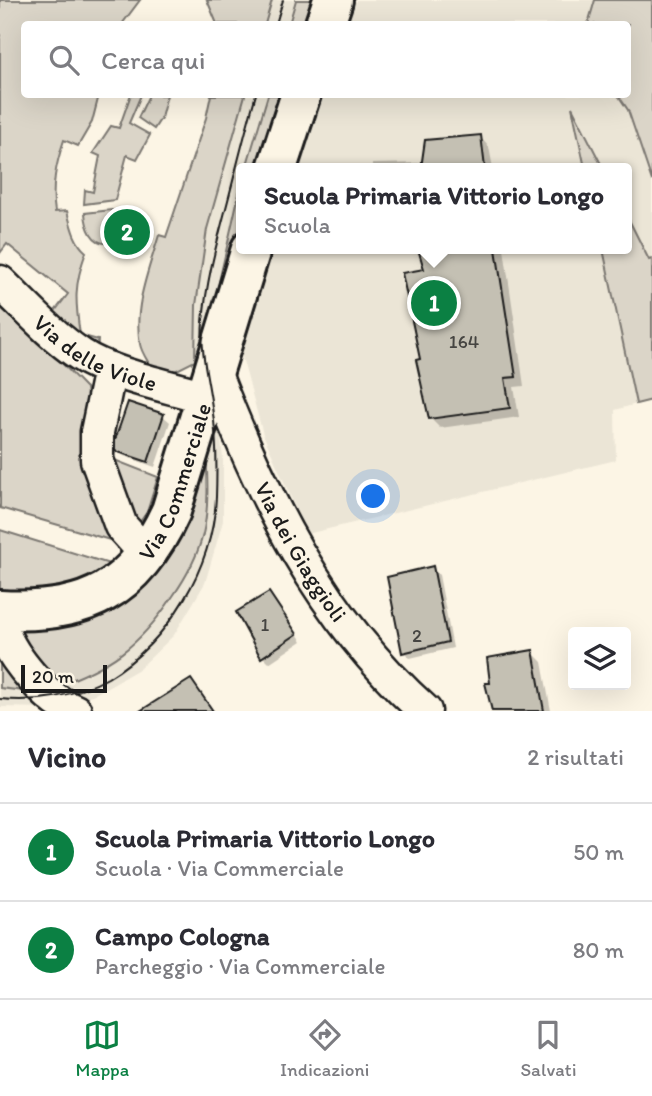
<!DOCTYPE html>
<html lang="it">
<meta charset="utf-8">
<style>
:root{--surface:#fff;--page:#f7f7f7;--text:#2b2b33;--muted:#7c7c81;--line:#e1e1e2;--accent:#0b8043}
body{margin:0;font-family:Itim,sans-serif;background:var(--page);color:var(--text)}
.controls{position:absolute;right:21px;bottom:21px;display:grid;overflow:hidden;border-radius:7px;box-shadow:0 7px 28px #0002}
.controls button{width:63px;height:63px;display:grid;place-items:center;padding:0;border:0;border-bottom:2px solid var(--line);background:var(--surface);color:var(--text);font:35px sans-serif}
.scale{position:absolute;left:21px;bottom:18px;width:86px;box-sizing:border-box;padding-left:7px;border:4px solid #1c1c1c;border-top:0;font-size:19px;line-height:24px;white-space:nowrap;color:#1c1c1c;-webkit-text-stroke:5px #fcf5e5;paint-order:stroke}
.you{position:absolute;left:374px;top:497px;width:24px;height:24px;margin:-18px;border:5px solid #fff;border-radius:50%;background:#1a73e8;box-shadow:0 0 0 10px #1a73e833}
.badge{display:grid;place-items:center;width:46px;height:46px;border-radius:50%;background:var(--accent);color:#fff;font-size:23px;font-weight:700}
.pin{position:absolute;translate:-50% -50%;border:4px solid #fff;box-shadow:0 2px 7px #0006}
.popup{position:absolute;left:236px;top:163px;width:396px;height:91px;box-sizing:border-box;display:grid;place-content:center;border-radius:7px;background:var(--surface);filter:drop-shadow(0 2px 5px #0005);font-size:23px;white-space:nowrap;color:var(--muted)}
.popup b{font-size:26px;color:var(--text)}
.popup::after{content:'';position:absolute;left:50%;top:100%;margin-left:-14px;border:14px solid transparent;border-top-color:var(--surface)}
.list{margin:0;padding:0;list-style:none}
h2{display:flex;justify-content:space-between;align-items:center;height:91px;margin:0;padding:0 28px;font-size:30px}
h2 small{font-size:23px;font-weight:400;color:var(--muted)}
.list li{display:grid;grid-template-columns:46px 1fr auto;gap:21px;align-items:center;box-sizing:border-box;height:98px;padding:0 28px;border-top:2px solid var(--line)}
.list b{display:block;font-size:26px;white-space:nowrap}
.list p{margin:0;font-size:23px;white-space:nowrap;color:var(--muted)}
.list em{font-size:23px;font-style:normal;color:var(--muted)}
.icon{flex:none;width:38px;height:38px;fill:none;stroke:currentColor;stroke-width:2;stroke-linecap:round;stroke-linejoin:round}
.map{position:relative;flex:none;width:652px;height:711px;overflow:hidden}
.search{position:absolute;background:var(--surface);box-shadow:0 7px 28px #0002;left:21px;right:21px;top:21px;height:77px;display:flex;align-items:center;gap:18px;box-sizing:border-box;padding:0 24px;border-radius:7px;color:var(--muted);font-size:26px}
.sheet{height:287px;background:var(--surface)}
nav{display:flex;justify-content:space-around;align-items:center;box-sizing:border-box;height:98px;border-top:2px solid var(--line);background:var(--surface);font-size:19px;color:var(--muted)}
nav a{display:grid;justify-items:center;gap:4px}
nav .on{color:var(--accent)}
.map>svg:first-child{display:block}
.built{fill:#ebe5d6}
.green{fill:#dbd5c8;stroke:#7c7872;stroke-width:2}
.shadow{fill:#0003}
.building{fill:#c4c0b3;stroke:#1c1c1c;stroke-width:2}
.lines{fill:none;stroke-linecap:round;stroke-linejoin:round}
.street-casing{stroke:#1c1c1c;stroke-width:37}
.secondary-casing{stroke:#1c1c1c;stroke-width:44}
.street{stroke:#fcf5e5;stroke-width:32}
.secondary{stroke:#fcf5e5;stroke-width:38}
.tram{stroke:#1c1c1c;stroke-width:2}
.labels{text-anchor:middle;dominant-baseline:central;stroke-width:7;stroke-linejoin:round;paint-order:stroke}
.number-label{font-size:19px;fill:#464542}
.street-label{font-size:23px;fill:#1c1c1c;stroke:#fcf5e5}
</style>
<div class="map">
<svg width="652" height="711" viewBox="0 0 652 711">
<rect width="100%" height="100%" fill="#fcf5e5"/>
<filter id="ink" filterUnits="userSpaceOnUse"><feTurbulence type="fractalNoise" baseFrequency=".0143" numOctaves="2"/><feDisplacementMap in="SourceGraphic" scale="14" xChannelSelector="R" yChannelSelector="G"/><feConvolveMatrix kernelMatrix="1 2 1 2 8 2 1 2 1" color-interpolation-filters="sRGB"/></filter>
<g filter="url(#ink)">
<g class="built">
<path d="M272,0h24l-8,24h-23z"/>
<path d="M356,0h239l-7,24h-240z"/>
<path d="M245,95h23l-22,73h-4l-1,17 -23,111 -23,65 1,-56 11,-76z"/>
<path d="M324,95h294l10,15 24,71v78l-3,2 -22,-45 -1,-48h-23l-29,-57 11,57h-285z"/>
<path d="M272,249h331l33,155 -21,6 1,50 -309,74 -44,-100 -24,-88z"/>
<path d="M217,397l6,63v61l-18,62 -31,52 -35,34 -44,25 -25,8 -17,-15 37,-13 102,-106 11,-36 3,-37 -1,-68z"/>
<path d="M0,688l25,3 23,17 -48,-1z"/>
</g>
<g class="green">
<path d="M0,0h140l-18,24h-98v70l75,1 -7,27 -14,24 -14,-6c-8,24 -13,47 -9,72l12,-1c4,15 7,31 19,41 -12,33 -11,48 -6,83l18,5 -1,14 -48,-35 19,-25 -61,-50 -7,9z"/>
<path d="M207,0h65l-7,24h-48z"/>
<path d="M296,0h20l-8,24h-19z"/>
<path d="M595,0h57v181l-24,-71 -10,-15 10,-1v-70h-40z"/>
<path d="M131,94l10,1 -12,28 21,12 -13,24 -10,-4 -12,45 -31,4 1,-14 8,2 7,-36 -7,-3 18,-27 8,2z"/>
<path d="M149,95h18l-6,23 -7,11 -16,-11z"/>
<path d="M211,95h34l-38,134 -11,76 -1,56 -20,10 -23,-2c-4,-8 -11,-17 -12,-25 -7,-36 9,-75 19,-109l7,2 40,-119z"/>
<path d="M268,95h17l-25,73h-14z"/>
<path d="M572,107l31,61h-18z"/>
<path d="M241,185v41l-23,70 1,-14z"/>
<path d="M112,210l9,6 -12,27c-17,2 -23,-16 -24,-30z"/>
<path d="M627,216l22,44 3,-1v141l-16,4 -33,-155h23z"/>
<path d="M0,307l54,48 32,33 8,64 64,25 -11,35 -23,32 -124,-36z"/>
<path d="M205,427c1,34 6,73 -2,107 -6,24 -16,42 -30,62 -34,51 -63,71 -120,91l-43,-66 97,-20z"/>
<path d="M0,530l116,36 -45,27 -71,2z"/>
<path d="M0,644l25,47 -25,-3z"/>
</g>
<g class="shadow">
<path d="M480,137l9,10 4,21h-121v-4l52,-1z"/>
<path d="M420,249h84l20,137 -10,1 5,30 -79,11 -10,-10 -8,-57 4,-91z"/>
<path d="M163,416l7,6 -15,45 -31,-11 -7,-6z"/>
<path d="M432,568l7,7 14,73 -43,10 -6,-6z"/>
<path d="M269,594l33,47 -33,22 -6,-6 -25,-44z"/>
<path d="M532,652l10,10 9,49h-56l-3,-27z"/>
</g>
<g class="building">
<path d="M481,135l4,33h-64l4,-28z"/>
<path d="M418,249h78l20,128 -11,1 5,30 -81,11 -13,-59 4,-1 -18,-86 22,-4z"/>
<path d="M128,402l36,12 -16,48 -33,-11v-11z"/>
<path d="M433,566l15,76 -46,11 -15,-76z"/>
<path d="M269,592l28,42 -36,24 -25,-46z"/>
<path d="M533,650l11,61h-52l-7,-28h5l-3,-25z"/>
<path d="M191,679l22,32h-73z"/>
</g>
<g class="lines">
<g class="street-casing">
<g id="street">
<path id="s1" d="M0,282c26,25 51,53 81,73 30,20 88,31 124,42"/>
<path d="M110,369l-13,63v28l24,66 26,29"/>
<path id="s2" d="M213,369c49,128 108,249 212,342"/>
<path d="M0,612c1,6 0,12 2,17 9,28 46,72 73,82"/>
</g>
</g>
<g class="secondary-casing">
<g id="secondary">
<path d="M325,24l8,-24"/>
<path d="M277,168l24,-74"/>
<path id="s3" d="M0,610c86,5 135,-20 171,-99l80,-262"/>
</g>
</g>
<use href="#street" class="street"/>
<use href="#secondary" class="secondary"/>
<g class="tram">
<path d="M276,24l7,-24"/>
<path d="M0,699c36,4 76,-3 108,-21 61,-37 105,-111 108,-181 1,-29 1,-62 -4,-90 -4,-29 -12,-56 -9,-85 3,-39 13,-76 23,-114 10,-38 19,-76 30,-114"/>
</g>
</g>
</g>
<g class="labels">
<g class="number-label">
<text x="464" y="341">164</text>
<text x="265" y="624">1</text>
<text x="417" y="635">2</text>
</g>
<g class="street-label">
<text stroke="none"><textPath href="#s1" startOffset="121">Via delle Viole</textPath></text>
<text stroke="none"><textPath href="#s3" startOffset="243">Via Commerciale</textPath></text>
<text stroke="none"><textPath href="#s2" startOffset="203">Via dei Giaggioli</textPath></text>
</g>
</g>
</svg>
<div class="controls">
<button><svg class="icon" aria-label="layers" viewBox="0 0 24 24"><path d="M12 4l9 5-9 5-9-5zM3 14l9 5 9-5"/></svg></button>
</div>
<div class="scale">20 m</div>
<div class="you"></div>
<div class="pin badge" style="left:434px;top:303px">1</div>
<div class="popup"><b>Scuola Primaria Vittorio Longo</b>Scuola</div>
<div class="pin badge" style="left:127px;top:232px">2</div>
<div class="search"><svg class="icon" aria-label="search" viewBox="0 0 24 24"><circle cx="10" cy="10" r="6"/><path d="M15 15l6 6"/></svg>Cerca qui</div>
</div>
<section class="sheet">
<h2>Vicino<small>2 risultati</small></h2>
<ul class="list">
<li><span class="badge">1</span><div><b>Scuola Primaria Vittorio Longo</b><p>Scuola · Via Commerciale</p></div><em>50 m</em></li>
<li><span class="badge">2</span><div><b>Campo Cologna</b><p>Parcheggio · Via Commerciale</p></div><em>80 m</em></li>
</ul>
</section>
<nav>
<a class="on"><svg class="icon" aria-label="map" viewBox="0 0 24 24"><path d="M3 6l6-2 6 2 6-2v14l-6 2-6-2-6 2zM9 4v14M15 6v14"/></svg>Mappa</a>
<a><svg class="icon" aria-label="directions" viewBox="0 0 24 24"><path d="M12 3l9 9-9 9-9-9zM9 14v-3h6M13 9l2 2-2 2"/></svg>Indicazioni</a>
<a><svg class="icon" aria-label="saved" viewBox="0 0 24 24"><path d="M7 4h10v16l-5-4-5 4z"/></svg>Salvati</a>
</nav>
